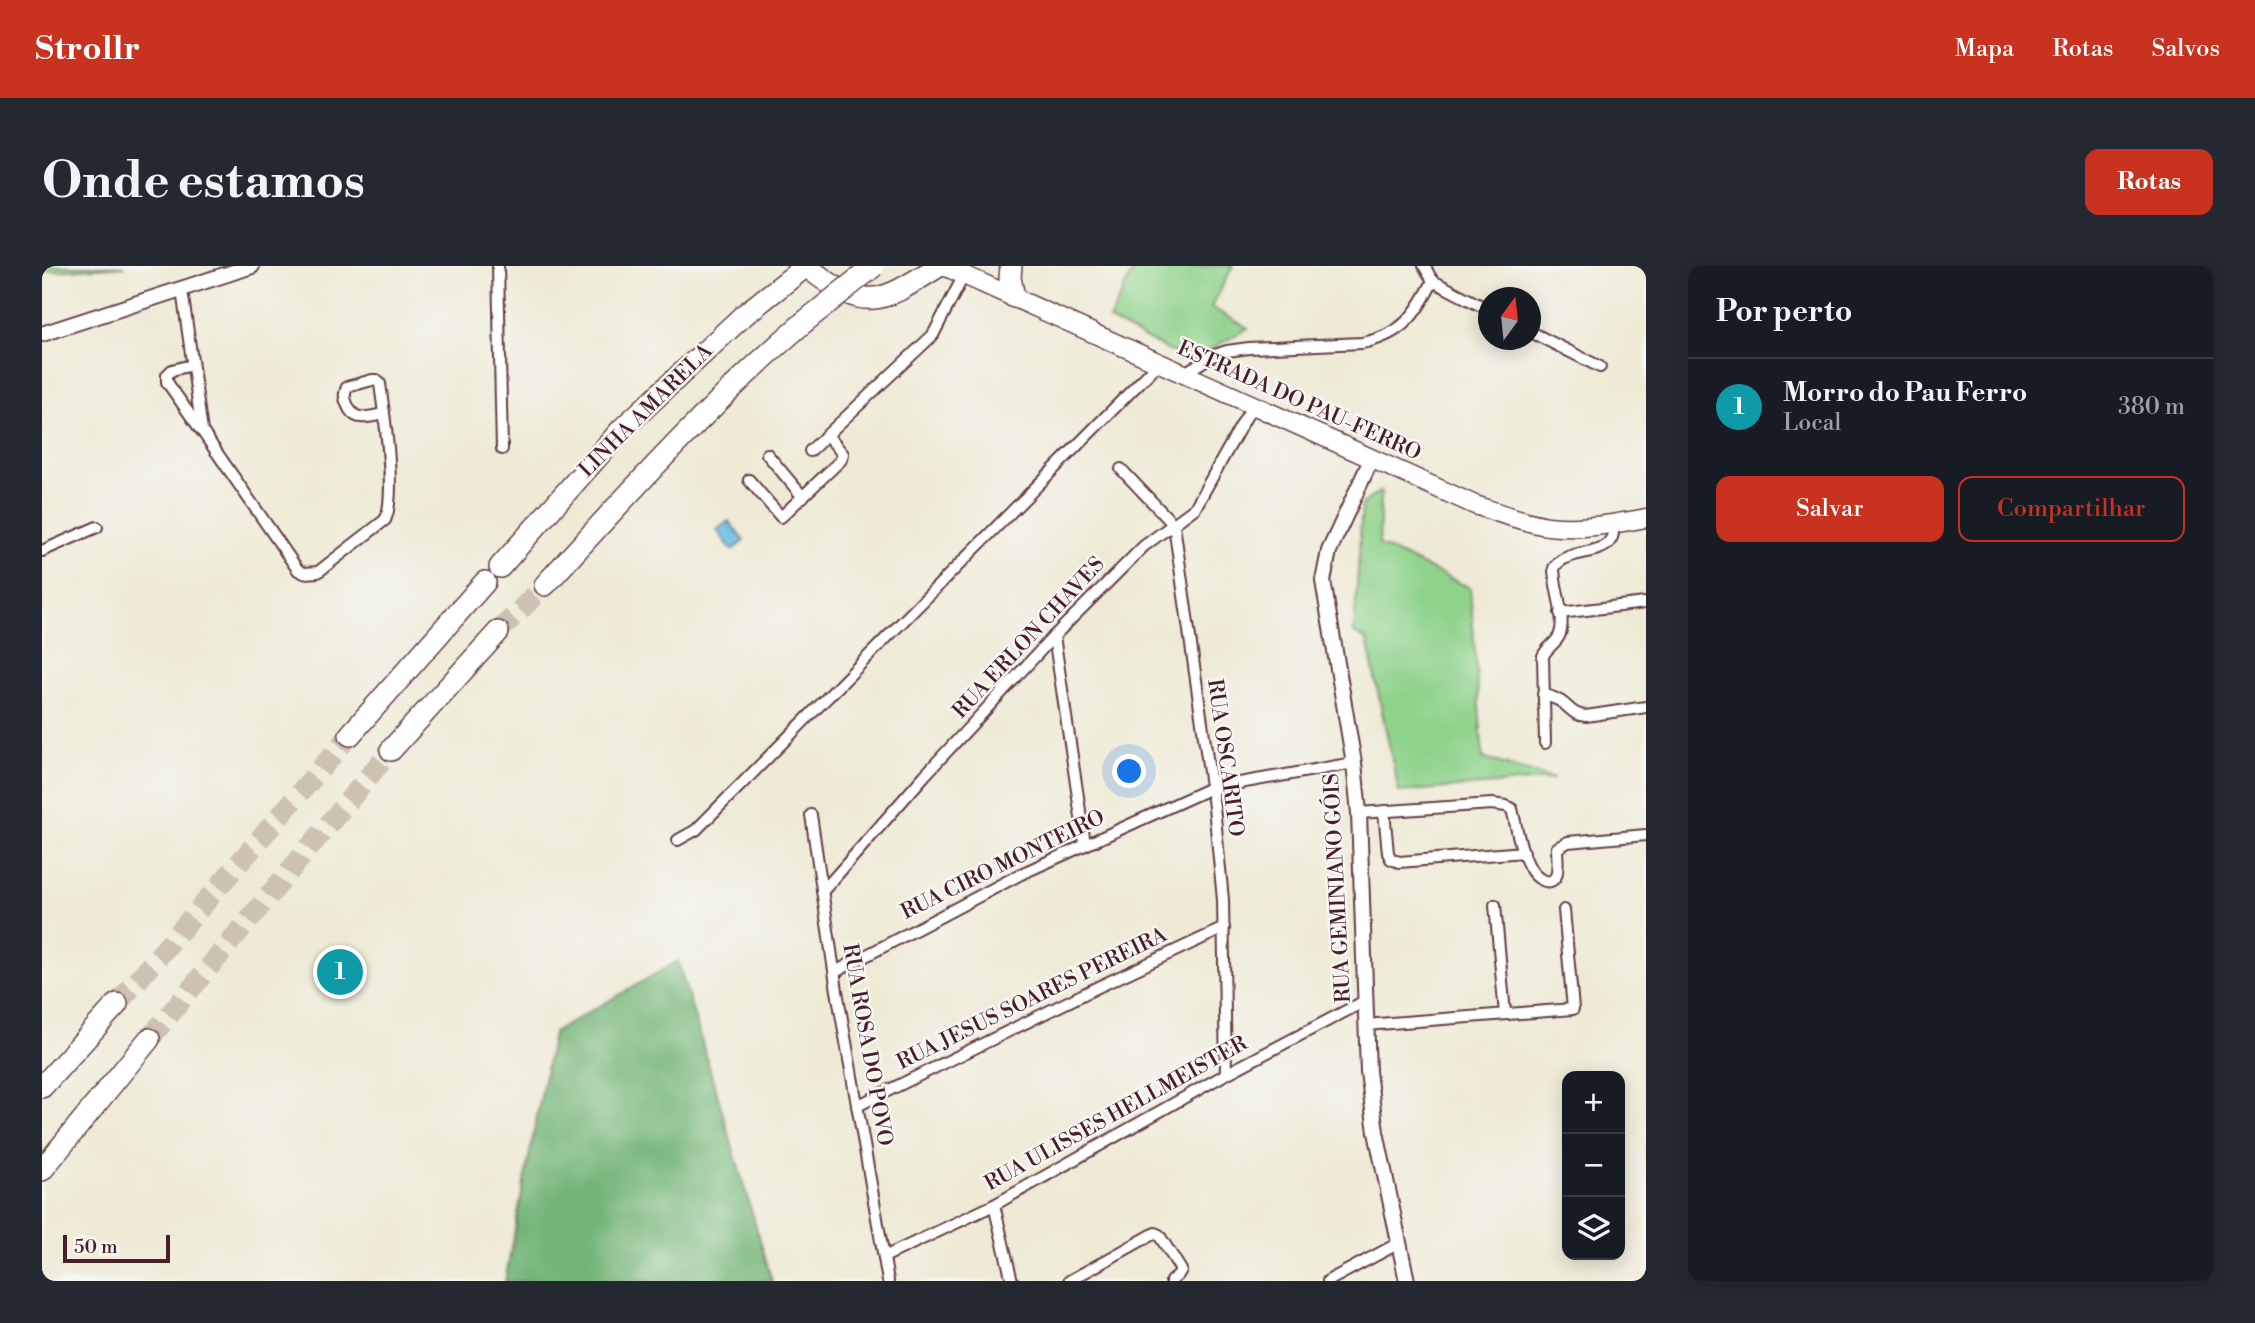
<!DOCTYPE html>
<html lang="pt">
<meta charset="utf-8">
<style>
:root{--surface:#171b24;--page:#242831;--text:#f1f3f6;--muted:#9ea1a6;--line:#363941;--accent:#c8321e}
body{margin:0;font-family:"Libre Bodoni",serif;background:var(--page);color:var(--text)}
.controls{position:absolute;right:21px;bottom:21px;display:grid;overflow:hidden;border-radius:14px;box-shadow:0 4px 18px #0003}
.controls button{width:63px;height:63px;display:grid;place-items:center;padding:0;border:0;border-bottom:2px solid var(--line);background:var(--surface);color:var(--text);font:35px sans-serif}
.compass{position:absolute;left:1436px;top:21px;width:63px;height:63px;border-radius:50%;background:var(--surface);box-shadow:0 4px 18px #0003;rotate:15deg}
.scale{position:absolute;left:21px;bottom:18px;width:107px;box-sizing:border-box;padding-left:7px;border:4px solid #4a1f2b;border-top:0;font-size:19px;line-height:24px;white-space:nowrap;color:#4a1f2b;-webkit-text-stroke:5px #f6f6f2;paint-order:stroke}
.you{position:absolute;left:1088px;top:506px;width:24px;height:24px;margin:-18px;border:5px solid #fff;border-radius:50%;background:#1a73e8;box-shadow:0 0 0 10px #1a73e833}
.badge{display:grid;place-items:center;width:46px;height:46px;border-radius:50%;background:var(--accent);color:#fff;font-size:23px;font-weight:700}
.pin{position:absolute;translate:-50% -50%;border:4px solid #fff;box-shadow:0 2px 7px #0006}
.list{margin:0;padding:0;list-style:none}
h2{display:flex;justify-content:space-between;align-items:center;height:91px;margin:0;padding:0 28px;font-size:30px}
h2 small{font-size:23px;font-weight:400;color:var(--muted)}
.list li{display:grid;grid-template-columns:46px 1fr auto;gap:21px;align-items:center;box-sizing:border-box;height:98px;padding:0 28px;border-top:2px solid var(--line)}
.list b{display:block;font-size:26px;white-space:nowrap}
.list p{margin:0;font-size:23px;white-space:nowrap;color:var(--muted)}
.list em{font-size:23px;font-style:normal;color:var(--muted)}
.actions{display:flex;gap:14px;padding:21px 28px}
.actions a{flex:1;padding:16px 0;border:2px solid var(--accent);border-radius:14px;text-align:center;font-size:24px;color:var(--accent)}
.actions .main{background:var(--accent);color:#fff}
.icon{flex:none;width:38px;height:38px;fill:none;stroke:currentColor;stroke-width:2;stroke-linecap:round;stroke-linejoin:round}
.map{position:relative;flex:none;width:1604px;height:1015px;overflow:hidden;border-radius:14px}
header{display:flex;align-items:center;gap:42px;box-sizing:border-box;height:98px;padding:0 35px;background:var(--accent);color:#fff}
header strong{font-size:33px}
nav{display:flex;gap:38px;margin-inline-start:auto;font-size:24px}
.intro{display:flex;align-items:center;justify-content:space-between;box-sizing:border-box;height:168px;padding:0 42px}
h1{margin:0;font-size:49px}
.button{padding:18px 32px;border-radius:14px;background:var(--accent);color:#fff;font-size:24px;font-weight:700}
main{display:flex;gap:42px;padding:0 42px}
aside{flex:1;background:var(--surface);border-radius:14px;box-shadow:0 4px 18px #0003}
.map>svg:first-child{display:block}
.green{fill:#8fd38b;stroke:#6c795b;stroke-width:2}
.forest{fill:#73b577;stroke:#5e6a51;stroke-width:2}
.water{fill:#68bbe4;stroke:#596d88;stroke-width:2}
.lines{fill:none;stroke-linecap:round;stroke-linejoin:round}
.motorway-tunnel{stroke:#cdc1b3;stroke-width:21;stroke-dasharray:21 10;stroke-linecap:butt}
.minor-casing{stroke:#633d44;stroke-width:14}
.tertiary-casing{stroke:#633d44;stroke-width:18}
.primary-casing{stroke:#633d44;stroke-width:21}
.motorway-casing{stroke:#633d44;stroke-width:24}
.minor{stroke:#fff;stroke-width:10}
.tertiary{stroke:#fff;stroke-width:14}
.primary{stroke:#fff;stroke-width:18}
.motorway{stroke:#fff;stroke-width:21}
.motorway-bridge-casing{stroke:#633d44;stroke-width:24;stroke-linecap:butt}
.motorway-bridge{stroke:#fff;stroke-width:21}
.labels{text-anchor:middle;dominant-baseline:central;stroke-width:5;stroke-linejoin:round;paint-order:stroke}
.street-label{font-size:21px;fill:#4a1f2b;stroke:#f6f6f2}
</style>
<header>
<strong>Strollr</strong>
<nav><a>Mapa</a><a>Rotas</a><a>Salvos</a></nav>
</header>
<div class="intro"><h1>Onde estamos</h1><a class="button">Rotas</a></div>
<main>
<div class="map">
<svg width="1604" height="1015" viewBox="0 0 1604 1015">
<rect width="100%" height="100%" fill="#f6f6f2"/>
<filter id="ink" filterUnits="userSpaceOnUse"><feTurbulence type="fractalNoise" baseFrequency=".0143" numOctaves="2"/><feDisplacementMap in="SourceGraphic" scale="14" xChannelSelector="R" yChannelSelector="G"/><feConvolveMatrix kernelMatrix="1 2 1 2 8 2 1 2 1" color-interpolation-filters="sRGB"/></filter>
<filter id="wash" filterUnits="userSpaceOnUse"><feTurbulence type="fractalNoise" baseFrequency=".00686" numOctaves="4" result="noise"/><feDisplacementMap in="SourceGraphic" scale="28" xChannelSelector="R" yChannelSelector="G"/><feGaussianBlur stdDeviation="1.57" result="paint"/><feColorMatrix in="noise" values="0 0 0 0 0 0 0 0 0 0 0 0 0 0 0 0 0 1.4 0 .05"/><feComposite in="paint" operator="in"/></filter>
<g filter="url(#wash)">
<rect width="100%" height="100%" fill="#eeead5"/>
<g class="green">
<path d="M0,0h83l-83,6z"/>
<path d="M1093,0h98l-22,41 37,21 -58,33 -81,-41z"/>
<path d="M1339,225l-2,54 91,43 13,170 71,21 -155,13 -32,-152 -13,-7 8,-129z"/>
</g>
<path class="forest" d="M636,695l94,320h-267l48,-248z"/>
<path class="water" d="M687,255l15,20 -12,9 -15,-20z"/>
</g>
<g filter="url(#ink)">
<g class="lines">
<g class="motorway-tunnel">
<path d="M456,366l47,-47"/>
<path d="M75,738l233,-269"/>
<path d="M107,773l242,-289"/>
</g>
<g class="minor-casing">
<g id="minor">
<path d="M456,0l4,183"/>
<path d="M1391,15l56,29"/>
<path d="M140,24l20,141 96,139 6,3 14,-1 67,-52c12,-24 -1,-107 -5,-136l-3,-4h-5l-25,7c-3,7 -3,10 0,17 7,19 20,13 36,10"/>
<path d="M1489,66l69,35"/>
<path d="M150,99l-20,5 -5,5v7l33,47"/>
<path d="M1141,108l29,-18 15,-5 22,-3 113,-5c40,-8 54,-28 71,-62l-9,-15"/>
<path d="M768,185l123,-116 31,-60"/>
<path d="M725,188l36,43"/>
<path d="M1079,203l53,56 40,282 9,93 3,174"/>
<path d="M707,214l32,37 60,-57 2,-6 -16,-19"/>
<path d="M0,285l55,-24"/>
<path d="M1518,347l85,-10"/>
<path d="M1012,370l31,208"/>
<path d="M1501,428c5,2 12,4 17,7 11,7 12,14 26,15l60,-9"/>
<path d="M1503,477l-2,-87c4,-9 14,-13 17,-22 6,-19 -6,-46 -6,-66 14,-24 64,-6 59,-44"/>
<path d="M1342,545l4,42 3,6 8,3 125,-10"/>
<path d="M1317,547l133,-9 14,2 6,3c5,20 8,41 18,59 4,8 19,21 26,8 3,-7 1,-20 1,-28l11,-6 78,-7"/>
<path d="M769,549l26,176 51,290"/>
<path d="M636,574l18,-10 463,-467"/>
<path d="M780,626l103,-117 129,-139 90,-90 51,-38 57,-102"/>
<path d="M1453,639l10,109"/>
<path d="M793,706l186,-98 190,-86 143,-25"/>
<path d="M1323,759l208,-16 -9,-99"/>
<path d="M815,840l241,-119 126,-59"/>
<path d="M952,939l18,76"/>
<path d="M842,991l110,-52 232,-131 139,-73"/>
<path d="M1027,1015l86,-48 4,2 22,35 -3,5 -7,6"/>
<path d="M1286,1015l71,-38"/>
</g>
</g>
<g class="tertiary-casing">
<g id="tertiary">
<path d="M0,68l210,-68"/>
<path d="M1329,194l-42,91 -6,30 31,182 5,50 9,259 8,60 31,149"/>
</g>
</g>
<g class="primary-casing">
<path id="primary" d="M902,0l531,239c24,8 48,17 73,21 33,4 66,-2 98,-8"/>
</g>
<g class="motorway-casing">
<g id="motorway">
<path d="M764,0c60,48 73,38 133,0"/>
<path d="M969,0l-1,12 4,19"/>
<path d="M458,301l122,-138 122,-114 62,-49"/>
<path d="M503,319c83,-91 165,-182 258,-262"/>
<path d="M308,469l135,-153"/>
<path d="M349,484l107,-118"/>
<path d="M0,821l75,-83"/>
<path d="M0,904l107,-131"/>
</g>
</g>
<use href="#minor" class="minor"/>
<use href="#tertiary" class="tertiary"/>
<use href="#primary" class="primary"/>
<use href="#motorway" class="motorway"/>
<g class="motorway-bridge-casing">
<path id="motorway-bridge" d="M761,57l71,-57"/>
</g>
<use href="#motorway-bridge" class="motorway-bridge"/>
</g>
</g>
<g class="labels">
<g class="street-label">
<text transform="translate(1257 135) rotate(24)">ESTRADA DO PAU-FERRO</text>
<text transform="translate(604 145) rotate(-45)">LINHA AMARELA</text>
<text transform="translate(987 372) rotate(-47)">RUA ERLON CHAVES</text>
<text transform="translate(1183 492) rotate(82)">RUA OSCARITO</text>
<text transform="translate(961 599) rotate(-26)">RUA CIRO MONTEIRO</text>
<text transform="translate(1296 622) rotate(-93)">RUA GEMINIANO GÓIS</text>
<text transform="translate(990 733) rotate(-26)">RUA JESUS SOARES PEREIRA</text>
<text transform="translate(825 779) rotate(80)">RUA ROSA DO POVO</text>
<text transform="translate(1074 848) rotate(-29)">RUA ULISSES HELLMEISTER</text>
</g>
</g>
</svg>
<div class="controls">
<button>+</button>
<button>−</button>
<button><svg class="icon" aria-label="layers" viewBox="0 0 24 24"><path d="M12 4l9 5-9 5-9-5zM3 14l9 5 9-5"/></svg></button>
</div>
<svg class="compass" viewBox="-18 -18 36 36"><path d="M0-13l5 13h-10z" fill="#e53935"/><path d="M0 13l5-13h-10z" fill="#9ea1a6"/></svg>
<div class="scale">50 m</div>
<div class="you"></div>
<div class="pin badge" style="left:298px;top:706px;background:#0f9aa8">1</div>
</div>
<aside>
<h2>Por perto<small></small></h2>
<ul class="list">
<li><span class="badge" style="background:#0f9aa8">1</span><div><b>Morro do Pau Ferro</b><p>Local</p></div><em>380 m</em></li>
</ul>
<div class="actions"><a class="main">Salvar</a><a>Compartilhar</a></div>
</aside>
</main>
